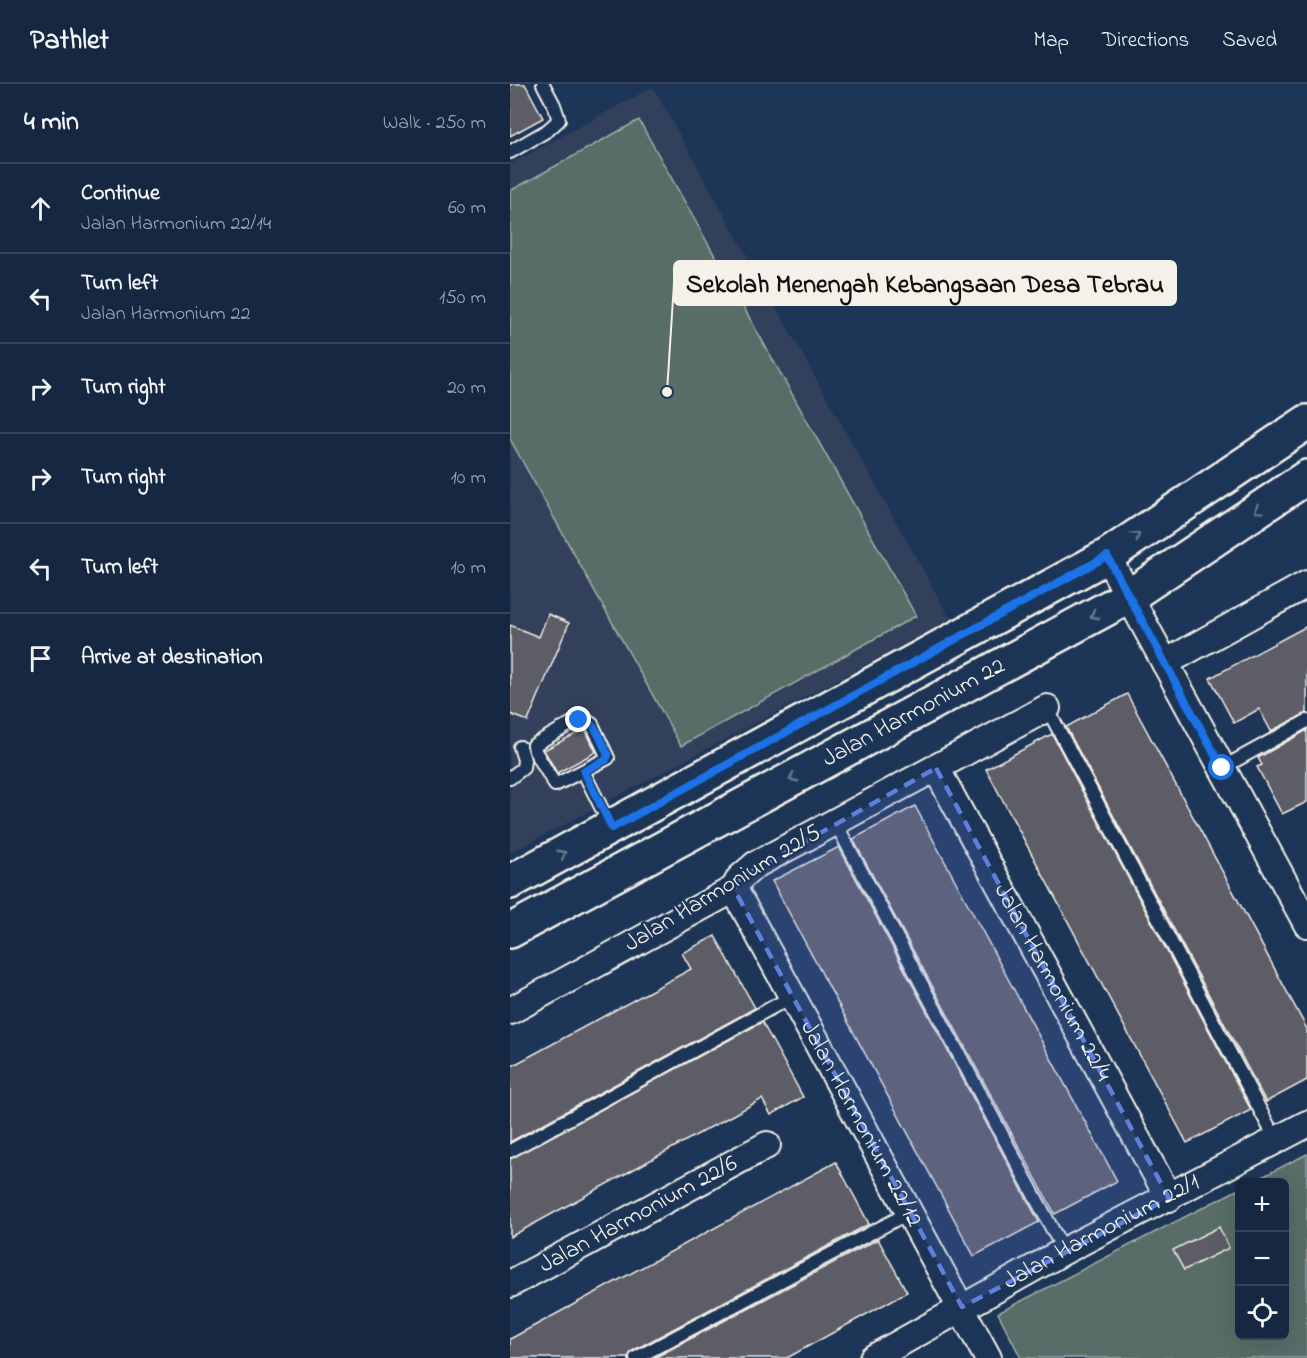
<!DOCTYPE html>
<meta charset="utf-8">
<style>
:root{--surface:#162841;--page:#1f3048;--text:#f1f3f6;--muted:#9ea6b1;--line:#35445a}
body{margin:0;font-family:"Indie Flower",sans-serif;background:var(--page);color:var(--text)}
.controls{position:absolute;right:18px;bottom:18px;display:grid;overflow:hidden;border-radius:9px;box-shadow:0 6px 24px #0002}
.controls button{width:54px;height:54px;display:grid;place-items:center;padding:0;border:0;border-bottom:2px solid var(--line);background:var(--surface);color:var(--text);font:30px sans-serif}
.stop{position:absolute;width:18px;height:18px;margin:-14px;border:4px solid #1a73e8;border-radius:50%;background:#fff}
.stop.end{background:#1a73e8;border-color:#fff;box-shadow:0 2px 6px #0008}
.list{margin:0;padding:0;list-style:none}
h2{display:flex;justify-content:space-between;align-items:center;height:78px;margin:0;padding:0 24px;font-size:26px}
h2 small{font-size:20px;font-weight:400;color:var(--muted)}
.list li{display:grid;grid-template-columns:39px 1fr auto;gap:18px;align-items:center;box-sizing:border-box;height:90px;padding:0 24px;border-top:2px solid var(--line)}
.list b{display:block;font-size:22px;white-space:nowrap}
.list p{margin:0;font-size:20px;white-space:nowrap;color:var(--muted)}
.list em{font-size:20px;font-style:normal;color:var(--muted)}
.icon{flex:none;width:33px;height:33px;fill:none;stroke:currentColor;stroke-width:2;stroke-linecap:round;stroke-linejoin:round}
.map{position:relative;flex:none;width:797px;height:1274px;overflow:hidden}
header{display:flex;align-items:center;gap:36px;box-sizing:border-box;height:84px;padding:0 30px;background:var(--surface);border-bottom:2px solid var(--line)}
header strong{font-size:28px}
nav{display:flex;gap:33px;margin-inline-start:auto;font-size:21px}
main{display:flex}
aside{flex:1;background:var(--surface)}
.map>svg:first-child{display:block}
.built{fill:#30415c}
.green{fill:#586d68;stroke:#a6afa8;stroke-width:1.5}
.building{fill:#5d5d67;stroke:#f4f1e8;stroke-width:1.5}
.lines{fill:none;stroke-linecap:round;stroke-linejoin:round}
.lane-casing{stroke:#f4f1e8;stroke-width:16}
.street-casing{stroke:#f4f1e8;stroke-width:30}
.secondary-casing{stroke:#f4f1e8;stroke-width:38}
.lane{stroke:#1d3557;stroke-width:12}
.street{stroke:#1d3557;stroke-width:26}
.secondary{stroke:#1d3557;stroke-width:33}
.oneway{stroke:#68778a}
.route{stroke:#1a73e8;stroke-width:8}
.marked{fill:#5e7fdd;fill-opacity:0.2;stroke:#5e7fdd;stroke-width:4.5;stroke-dasharray:12 8;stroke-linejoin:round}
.labels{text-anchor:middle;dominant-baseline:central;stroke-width:5;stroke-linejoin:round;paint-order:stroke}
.street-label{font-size:24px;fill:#f4f1e8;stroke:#1d3557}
.leader{fill:none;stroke:#f4f1e8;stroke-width:2}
.callout-dot{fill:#f4f1e8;stroke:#1d3557;stroke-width:2}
.callout{fill:#f4f1e8;stroke:#f4f1e8;stroke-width:2}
.callout-label{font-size:26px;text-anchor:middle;font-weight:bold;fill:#111}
</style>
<header>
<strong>Pathlet</strong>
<nav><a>Map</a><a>Directions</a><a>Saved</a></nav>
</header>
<main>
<aside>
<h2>4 min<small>Walk · 250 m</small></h2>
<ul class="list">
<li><svg class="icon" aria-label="ahead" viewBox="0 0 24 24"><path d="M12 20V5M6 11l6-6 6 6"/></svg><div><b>Continue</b><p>Jalan Harmonium 22/14</p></div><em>60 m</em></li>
<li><svg class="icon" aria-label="left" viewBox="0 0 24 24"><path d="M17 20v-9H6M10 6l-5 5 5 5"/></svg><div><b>Turn left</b><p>Jalan Harmonium 22</p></div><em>150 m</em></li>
<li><svg class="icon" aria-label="right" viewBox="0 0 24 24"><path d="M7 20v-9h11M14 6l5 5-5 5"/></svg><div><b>Turn right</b></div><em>20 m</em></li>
<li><svg class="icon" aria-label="right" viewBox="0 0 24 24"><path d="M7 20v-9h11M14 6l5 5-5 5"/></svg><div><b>Turn right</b></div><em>10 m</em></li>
<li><svg class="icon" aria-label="left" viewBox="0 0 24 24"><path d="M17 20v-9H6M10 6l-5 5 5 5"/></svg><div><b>Turn left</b></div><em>10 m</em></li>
<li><svg class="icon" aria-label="arrive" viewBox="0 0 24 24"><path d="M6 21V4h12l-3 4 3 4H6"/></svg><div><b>Arrive at destination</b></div></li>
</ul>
</aside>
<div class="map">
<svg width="797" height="1274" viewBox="0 0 797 1274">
<rect width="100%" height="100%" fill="#1d3557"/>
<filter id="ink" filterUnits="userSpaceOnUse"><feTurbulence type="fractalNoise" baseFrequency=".0167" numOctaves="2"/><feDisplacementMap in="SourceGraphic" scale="12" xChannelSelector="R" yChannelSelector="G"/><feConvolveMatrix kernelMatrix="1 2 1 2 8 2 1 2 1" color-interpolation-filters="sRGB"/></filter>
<g filter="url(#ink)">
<path class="built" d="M143,3l298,533 -441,233v-689z"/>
<g class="green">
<path d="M129,36l277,496 -235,130 -171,-307v-248z"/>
<path d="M797,1070v204h-286l-23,-45 241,-124 1,147h44v-154h-32z"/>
</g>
<g class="building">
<path d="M0,0h15l18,34 -33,18z"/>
<path d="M38,530l21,9 -41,98 -18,-7v-89l29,12z"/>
<path d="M797,542v87l-36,18 -12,-22 -25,14 -24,-45z"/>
<path d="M617,610l180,335v51l-41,22 -200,-375z"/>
<path d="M75,645l11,23 -39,21 -13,-23z"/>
<path d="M797,646v72l-25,12 -25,-47 5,-2 -4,-7z"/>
<path d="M542,650l199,376 -64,33 -201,-374z"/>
<path d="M405,722l202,375 -62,33 -202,-375z"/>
<path d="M329,763l200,375 -65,34 -202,-375z"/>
<path d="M205,852l40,72 -245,134v-75l181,-98 -9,-16z"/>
<path d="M252,938l41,75 -32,18 -9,-16 -252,138v-78z"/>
<path d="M326,1078l33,62 -237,127 -4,7h-118v-19z"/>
<path d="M709,1143l10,21 -45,22 -11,-20z"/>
<path d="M368,1155l29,53 -120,66h-133z"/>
</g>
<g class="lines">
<g class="lane-casing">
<g id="lane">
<path d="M0,68l38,-22 11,-10 -5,-15 -11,-21"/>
<path d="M537,624l229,432"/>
<path d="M74,635l8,5 16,34 -53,27 -20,-34 -1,-6 38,-22z"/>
<path d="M712,684l85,-47"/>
<path d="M73,687l28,56"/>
<path d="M0,694l13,-10 1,-8 -4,-13"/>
<path d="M325,738l229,429"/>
<path d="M0,1067l283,-155"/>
<path d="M126,1274l274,-146"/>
</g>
</g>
<g class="street-casing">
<g id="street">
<path d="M597,472l200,368"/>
<path d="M655,579l142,-79"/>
<path id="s1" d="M426,684l233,430"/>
<path id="s2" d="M224,805l254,469"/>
<path d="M0,927l224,-122 6,-11 15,-13 292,-157"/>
<path id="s3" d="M0,1200l257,-139"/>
<path id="s4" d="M363,1274l191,-107 243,-127"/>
</g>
</g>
<g class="secondary-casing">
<g id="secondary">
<path d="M0,798l597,-326 200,-134"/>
<path id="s5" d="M0,847l618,-334 179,-120"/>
</g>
</g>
<use href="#lane" class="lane"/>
<use href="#street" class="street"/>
<use href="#secondary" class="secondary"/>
</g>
<defs><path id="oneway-chevron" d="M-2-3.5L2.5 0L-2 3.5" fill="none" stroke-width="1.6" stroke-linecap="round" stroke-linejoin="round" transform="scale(1.5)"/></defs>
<g class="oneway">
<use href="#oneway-chevron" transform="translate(748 426) rotate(146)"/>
<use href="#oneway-chevron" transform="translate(626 452) rotate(-34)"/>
<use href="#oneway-chevron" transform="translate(584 531) rotate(152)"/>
<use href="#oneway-chevron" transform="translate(283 694) rotate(152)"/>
<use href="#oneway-chevron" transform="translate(52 770) rotate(-28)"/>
</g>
</g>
<g class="lines" filter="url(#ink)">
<path class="route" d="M69,636c16,-3 23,24 29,35l-2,5 -22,11 28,57 495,-272 115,212"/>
</g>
<path class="marked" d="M426,684l233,430 -207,109 -228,-418 6,-11z"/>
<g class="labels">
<g class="street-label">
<text stroke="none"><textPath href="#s5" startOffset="459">Jalan Harmonium 22</textPath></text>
<text transform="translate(213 805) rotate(-31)">Jalan Harmonium 22/5</text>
<text stroke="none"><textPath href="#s1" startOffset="244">Jalan Harmonium 22/4</textPath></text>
<text stroke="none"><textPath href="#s2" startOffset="267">Jalan Harmonium 22/12</textPath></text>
<text stroke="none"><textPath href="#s3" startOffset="146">Jalan Harmonium 22/6</textPath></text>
<text stroke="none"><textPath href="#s4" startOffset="261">Jalan Harmonium 22/1</textPath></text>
</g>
</g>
<path class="leader" d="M157 308L164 199"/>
<circle class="callout-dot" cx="157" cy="308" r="6"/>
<rect class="callout" x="164" y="177" width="502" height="44" rx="6"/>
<g class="callout-label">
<text x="415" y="208">Sekolah Menengah Kebangsaan Desa Tebrau</text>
</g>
</svg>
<div class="controls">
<button>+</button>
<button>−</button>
<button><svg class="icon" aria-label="locate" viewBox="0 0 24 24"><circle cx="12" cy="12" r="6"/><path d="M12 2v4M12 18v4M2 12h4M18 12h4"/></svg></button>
</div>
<div class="stop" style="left:712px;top:684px"></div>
<div class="stop end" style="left:69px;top:636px"></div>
</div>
</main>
